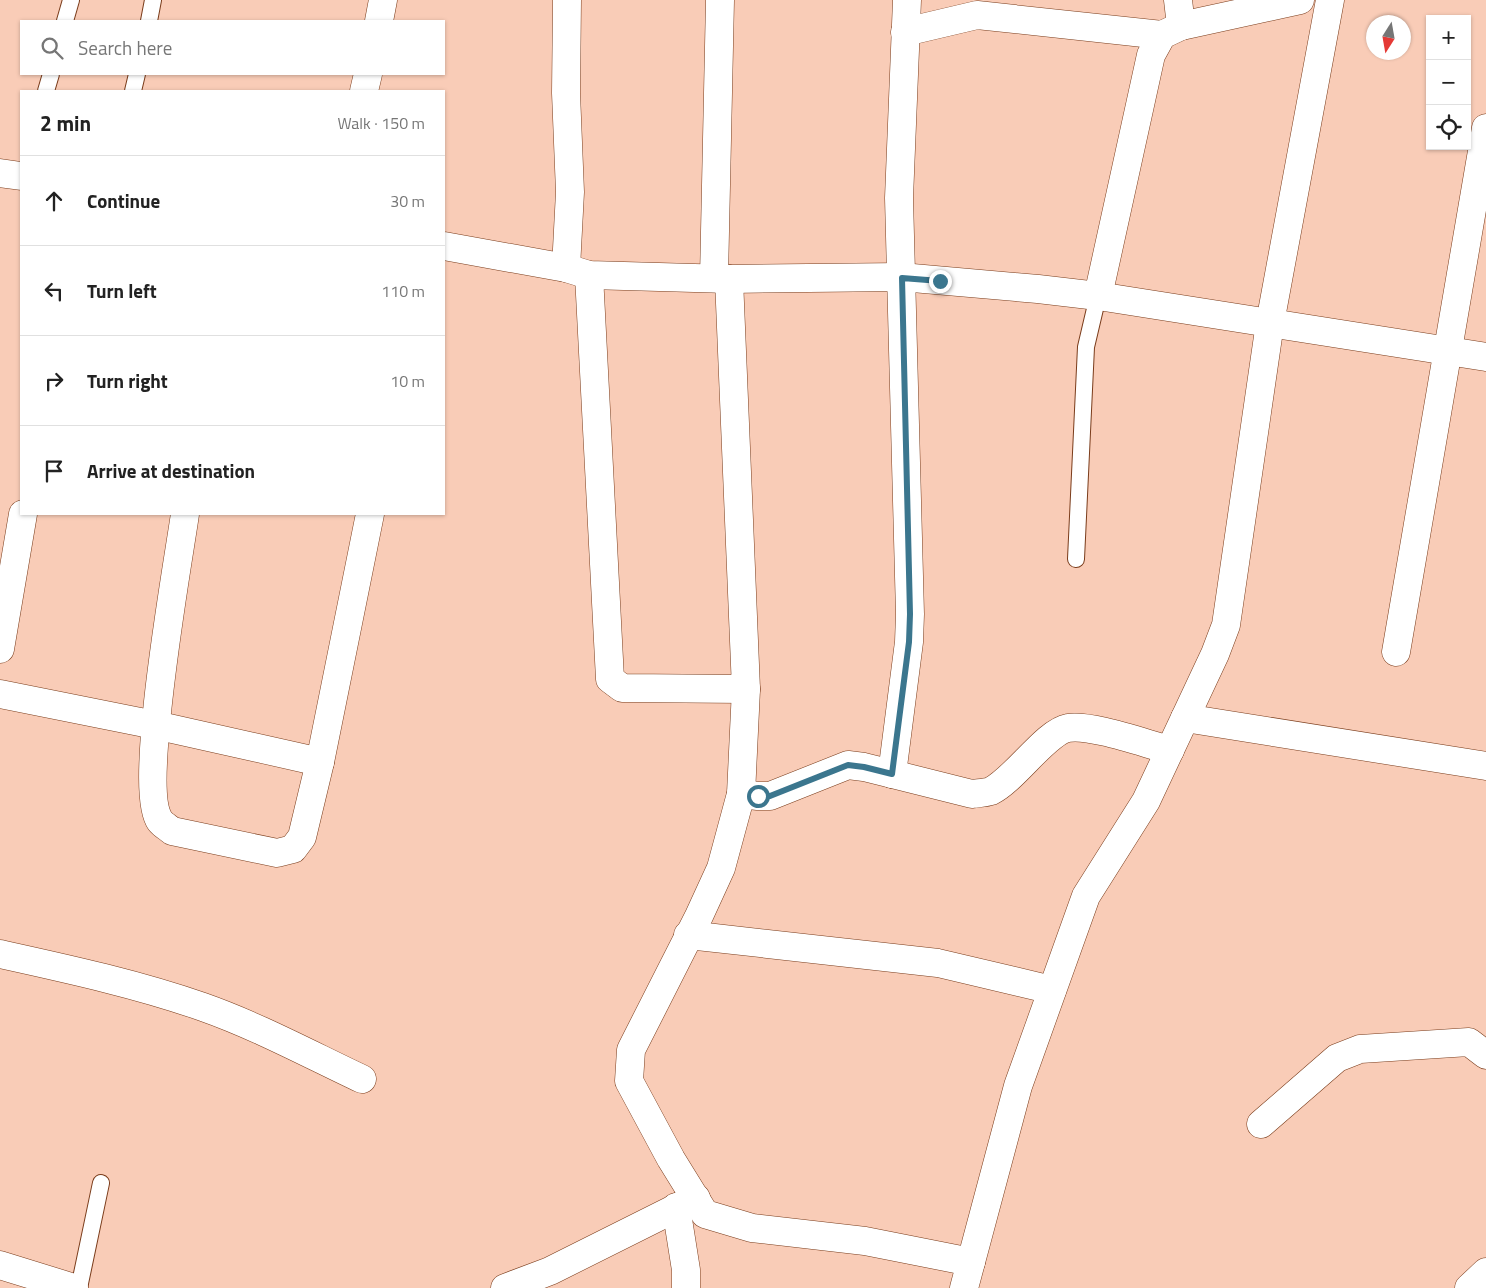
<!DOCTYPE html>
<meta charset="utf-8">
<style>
:root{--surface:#fff;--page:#f6f6f6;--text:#222;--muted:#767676;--line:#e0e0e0}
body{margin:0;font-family:"Titillium Web",sans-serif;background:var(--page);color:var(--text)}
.controls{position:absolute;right:15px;top:15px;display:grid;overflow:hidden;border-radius:0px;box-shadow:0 1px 4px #0004}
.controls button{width:45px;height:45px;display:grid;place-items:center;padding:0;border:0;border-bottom:1px solid var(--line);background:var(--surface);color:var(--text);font:25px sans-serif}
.compass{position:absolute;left:1366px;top:15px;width:45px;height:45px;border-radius:50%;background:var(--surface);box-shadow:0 1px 4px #0004;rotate:191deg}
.stop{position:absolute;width:15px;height:15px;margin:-11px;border:4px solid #3b768e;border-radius:50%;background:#fff}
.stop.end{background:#3b768e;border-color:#fff;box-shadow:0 1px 5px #0008}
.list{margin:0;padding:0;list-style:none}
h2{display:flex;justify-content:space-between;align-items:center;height:65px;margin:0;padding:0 20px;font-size:21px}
h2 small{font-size:16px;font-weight:400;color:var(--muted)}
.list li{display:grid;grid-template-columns:32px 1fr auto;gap:15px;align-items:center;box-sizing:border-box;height:90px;padding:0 20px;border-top:1px solid var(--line)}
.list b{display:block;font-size:19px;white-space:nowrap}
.list em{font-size:16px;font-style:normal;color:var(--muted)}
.icon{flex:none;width:28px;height:28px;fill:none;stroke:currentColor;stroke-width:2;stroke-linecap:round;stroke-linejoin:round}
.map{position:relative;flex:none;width:1486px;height:1288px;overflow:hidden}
.search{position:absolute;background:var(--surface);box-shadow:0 1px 4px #0004;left:20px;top:20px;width:425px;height:55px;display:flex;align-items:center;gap:12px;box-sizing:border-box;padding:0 18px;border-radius:0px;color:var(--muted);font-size:19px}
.panel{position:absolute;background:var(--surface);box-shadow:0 1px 4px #0004;left:20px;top:90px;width:425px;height:425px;border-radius:0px}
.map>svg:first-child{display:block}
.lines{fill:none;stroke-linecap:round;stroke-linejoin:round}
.service-casing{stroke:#7a3c1b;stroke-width:18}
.minor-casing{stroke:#7a3c1b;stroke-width:29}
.service{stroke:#fff;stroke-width:16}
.minor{stroke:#fff;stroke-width:28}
.route{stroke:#3b768e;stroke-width:6}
</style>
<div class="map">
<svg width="1486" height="1288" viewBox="0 0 1486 1288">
<rect width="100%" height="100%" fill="#f9ccb7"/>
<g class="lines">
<g class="service-casing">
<g id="service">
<path d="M65,21l6,-21"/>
<path d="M149,21l4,-21"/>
<path d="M46,91l5,-17"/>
<path d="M133,91l4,-17"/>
<path d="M1076,559l10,-212 12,-51"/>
<path d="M79,1288l22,-105"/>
</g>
</g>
<g class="minor-casing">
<g id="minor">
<path d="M1178,0l3,26"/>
<path d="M379,21l4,-21"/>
<path d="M905,32l72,-17 185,20"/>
<path d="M364,91l4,-17"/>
<path d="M0,173l21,3"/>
<path d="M444,246l122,22 23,7 140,4 172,-2 137,12 60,7 388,61"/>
<path d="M566,268l4,-76 -4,-99 1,-93"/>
<path d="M589,275l21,404 12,9 124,1 -17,-410"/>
<path d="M714,278l6,-278"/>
<path d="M1098,296l53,-241 11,-20 19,-9 119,-26"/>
<path d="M185,514c-7,49 -48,275 -25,307 3,4 9,7 12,10l105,22 16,-4 9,-12 18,-75 50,-248"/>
<path d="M0,649l23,-135"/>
<path d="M1396,652l90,-524"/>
<path d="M746,689l-5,105 -20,74 -22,48 -68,134 -2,31 42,78 34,55 47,14 113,13 106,21"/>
<path d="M0,694l155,31 165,37"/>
<path d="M1185,718l301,48"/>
<path d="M892,774l17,-132 1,-28 -11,-416 8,-198"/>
<path d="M741,794l17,2h12l78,-31 16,2 108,27c6,-1 13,-1 19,-3 24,-12 55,-59 77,-63 23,-4 78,16 102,22"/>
<path d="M688,935l250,28 114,27"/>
<path d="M0,954c68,15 137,30 203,53 54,19 106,47 159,72"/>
<path d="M1261,1124l76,-66 23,-9 109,-7 17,13"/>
<path d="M676,1207l10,63v18"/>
<path d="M0,1265l74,23"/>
<path d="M505,1288l45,-17 146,-73"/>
<path d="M964,1288l54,-202 68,-190 60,-95 69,-147 11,-29 44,-302 60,-323"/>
<path d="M1469,1288l17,-16"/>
</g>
</g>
<use href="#service" class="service"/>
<use href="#minor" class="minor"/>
</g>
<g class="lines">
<path class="route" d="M758,796h12l78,-31 16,2 28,7 17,-132 1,-28 -8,-336 38,3"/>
</g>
</svg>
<div class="controls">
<button>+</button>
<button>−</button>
<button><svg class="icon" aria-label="locate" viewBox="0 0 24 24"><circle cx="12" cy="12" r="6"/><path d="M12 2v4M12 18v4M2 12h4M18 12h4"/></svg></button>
</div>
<svg class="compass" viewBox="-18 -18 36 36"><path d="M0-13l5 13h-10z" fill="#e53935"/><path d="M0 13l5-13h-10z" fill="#767676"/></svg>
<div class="stop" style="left:758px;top:796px"></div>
<div class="stop end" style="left:940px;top:281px"></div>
<div class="search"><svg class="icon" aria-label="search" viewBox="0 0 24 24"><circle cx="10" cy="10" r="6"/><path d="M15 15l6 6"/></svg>Search here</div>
<section class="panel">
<h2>2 min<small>Walk · 150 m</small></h2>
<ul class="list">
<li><svg class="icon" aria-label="ahead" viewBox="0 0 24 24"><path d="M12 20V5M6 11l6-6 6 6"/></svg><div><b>Continue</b></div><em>30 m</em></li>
<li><svg class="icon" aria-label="left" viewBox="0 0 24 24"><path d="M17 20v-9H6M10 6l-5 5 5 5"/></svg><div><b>Turn left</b></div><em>110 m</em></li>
<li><svg class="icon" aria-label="right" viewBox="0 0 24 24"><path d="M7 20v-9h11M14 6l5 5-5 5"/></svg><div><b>Turn right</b></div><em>10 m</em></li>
<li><svg class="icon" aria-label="arrive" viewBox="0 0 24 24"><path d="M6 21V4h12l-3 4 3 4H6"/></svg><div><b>Arrive at destination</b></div></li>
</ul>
</section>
</div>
